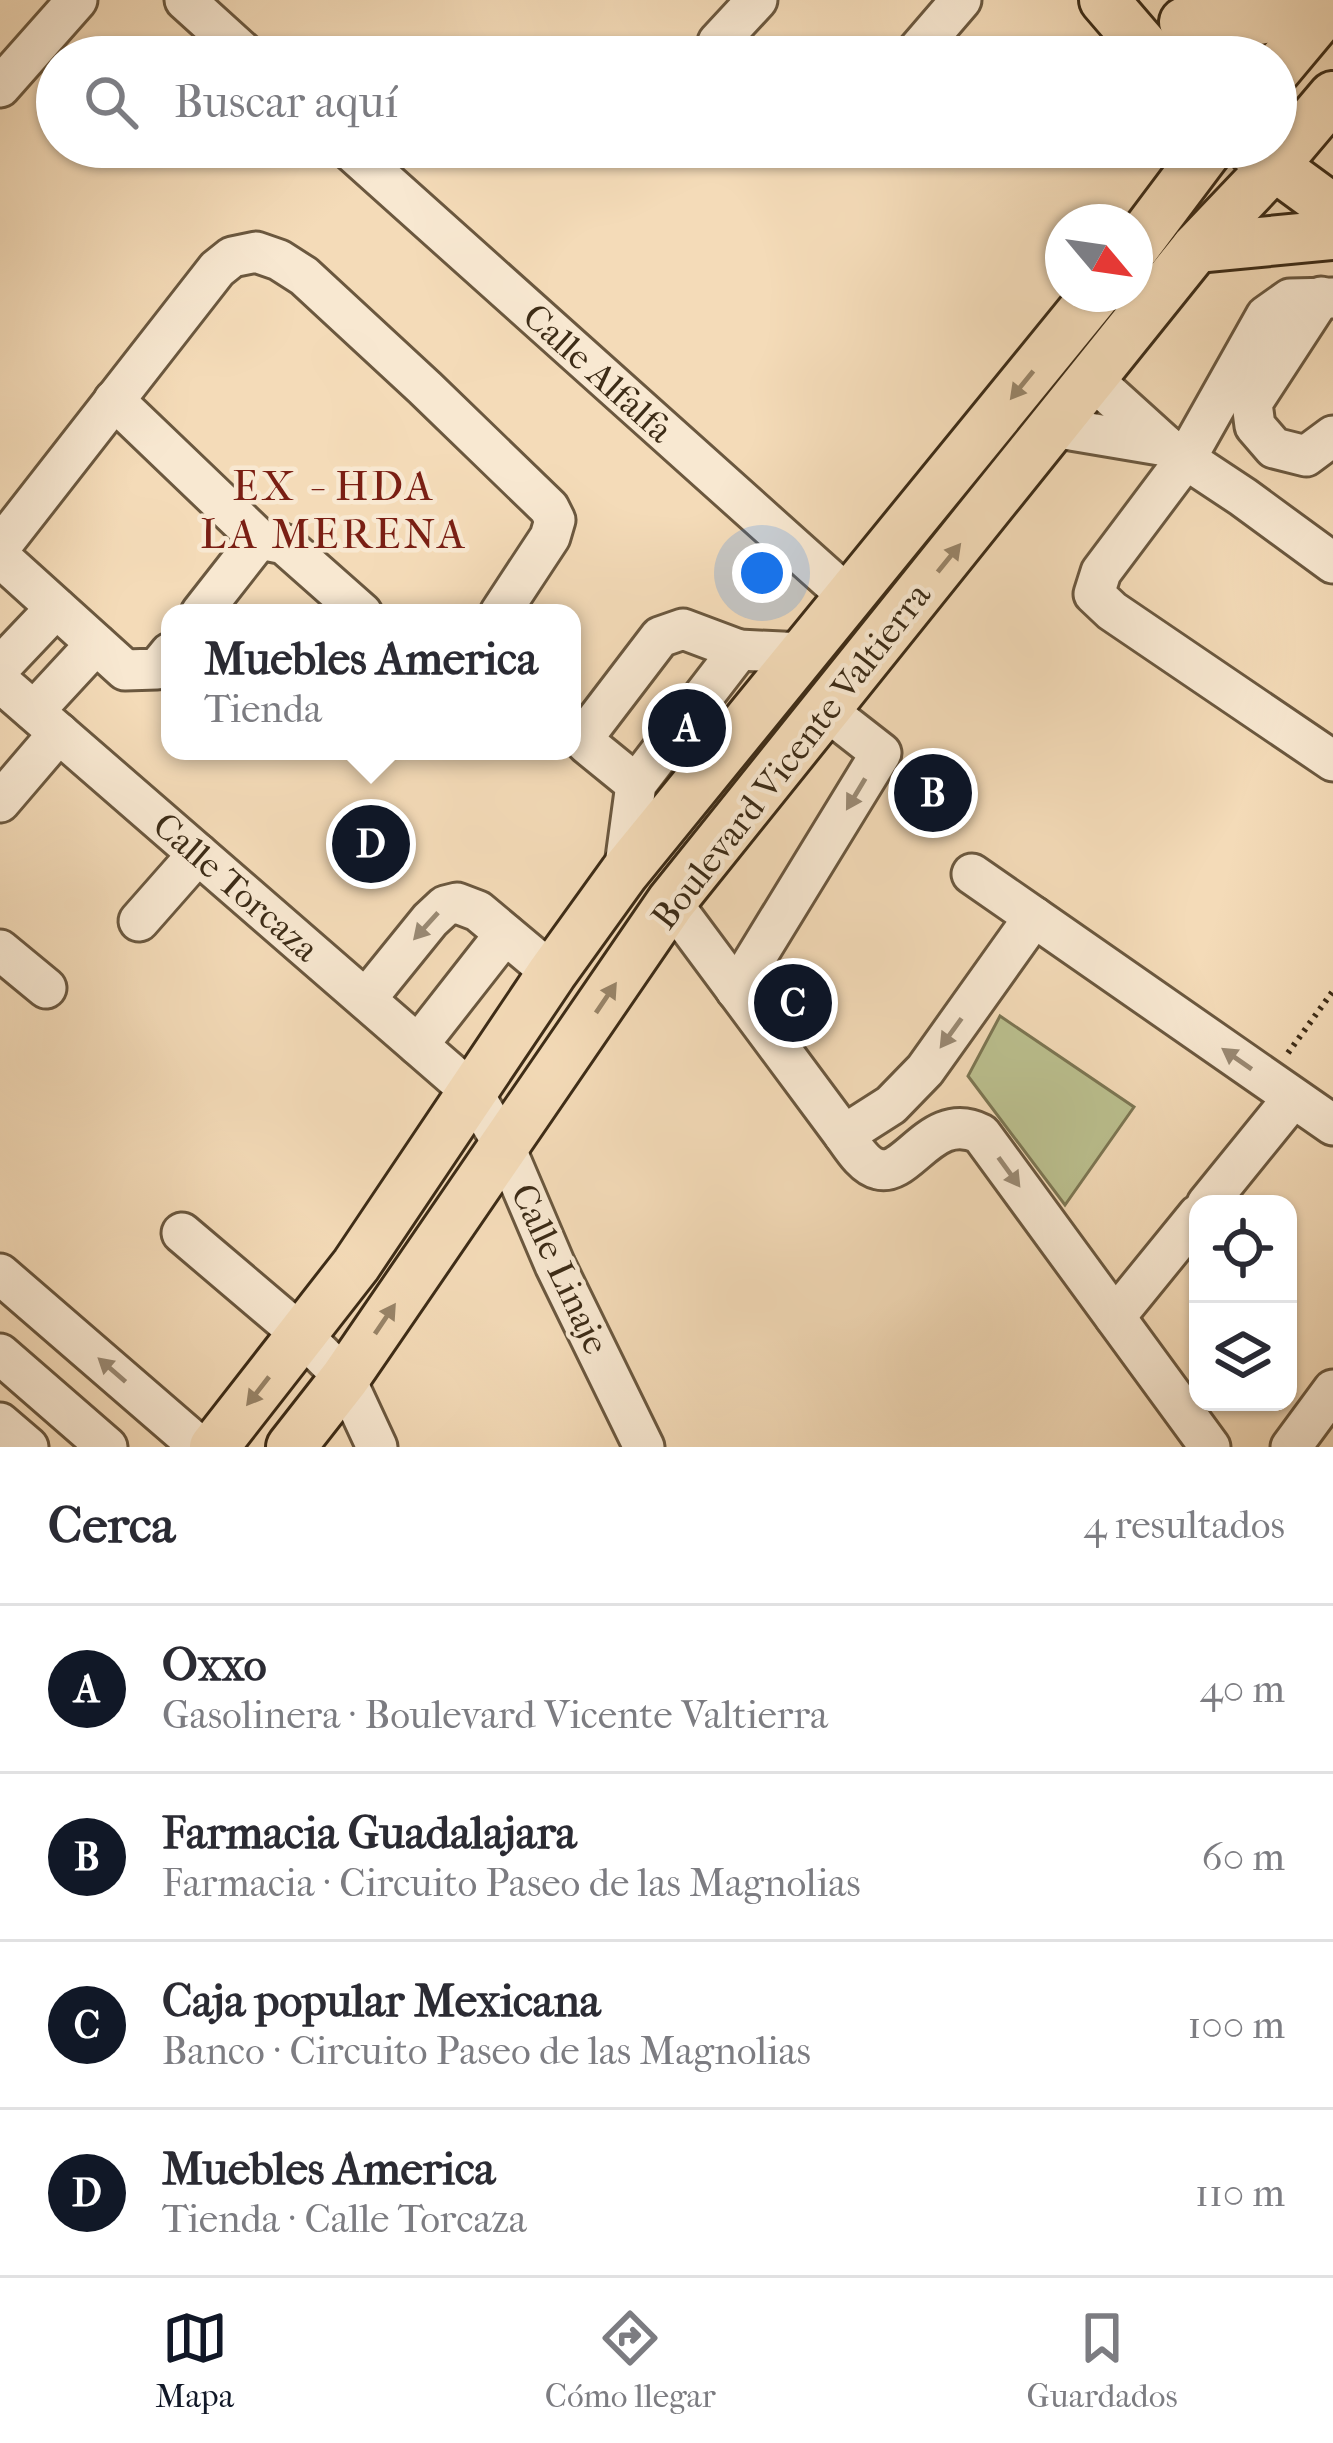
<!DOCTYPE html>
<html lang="es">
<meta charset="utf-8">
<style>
:root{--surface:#fff;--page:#f7f7f7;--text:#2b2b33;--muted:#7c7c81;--line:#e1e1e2;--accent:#111827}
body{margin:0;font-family:"IM FELL French Canon",serif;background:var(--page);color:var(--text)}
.controls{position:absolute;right:36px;bottom:36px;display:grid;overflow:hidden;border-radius:24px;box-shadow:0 3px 9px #0004}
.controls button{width:108px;height:108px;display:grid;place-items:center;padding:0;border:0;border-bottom:3px solid var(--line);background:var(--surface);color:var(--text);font:60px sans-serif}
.compass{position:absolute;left:1045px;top:204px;width:108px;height:108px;border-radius:50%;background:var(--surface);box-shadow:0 3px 9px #0004;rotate:119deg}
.you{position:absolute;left:762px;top:573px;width:42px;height:42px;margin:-30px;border:9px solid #fff;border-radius:50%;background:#1a73e8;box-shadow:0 0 0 18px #1a73e833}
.badge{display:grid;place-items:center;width:78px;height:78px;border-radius:50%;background:var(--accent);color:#fff;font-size:39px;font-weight:700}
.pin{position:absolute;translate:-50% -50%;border:6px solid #fff;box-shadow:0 3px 12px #0006}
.popup{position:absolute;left:161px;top:604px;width:420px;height:156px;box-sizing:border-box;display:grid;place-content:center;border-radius:24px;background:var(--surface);filter:drop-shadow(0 3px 9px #0005);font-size:39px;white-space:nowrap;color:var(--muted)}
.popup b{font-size:45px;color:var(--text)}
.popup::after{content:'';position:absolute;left:50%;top:100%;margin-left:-24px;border:24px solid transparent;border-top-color:var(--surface)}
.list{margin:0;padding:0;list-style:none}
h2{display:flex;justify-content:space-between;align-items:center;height:156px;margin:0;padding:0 48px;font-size:51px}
h2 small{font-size:39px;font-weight:400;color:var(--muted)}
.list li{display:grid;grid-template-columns:78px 1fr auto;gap:36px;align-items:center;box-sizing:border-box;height:168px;padding:0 48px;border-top:3px solid var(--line)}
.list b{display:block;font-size:45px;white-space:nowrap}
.list p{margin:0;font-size:39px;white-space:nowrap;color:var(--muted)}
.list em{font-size:39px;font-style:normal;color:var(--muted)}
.icon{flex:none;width:66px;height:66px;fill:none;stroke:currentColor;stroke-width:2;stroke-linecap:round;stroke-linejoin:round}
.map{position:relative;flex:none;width:1333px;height:1447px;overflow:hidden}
.search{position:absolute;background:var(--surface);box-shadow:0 3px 9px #0004;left:36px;right:36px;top:36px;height:132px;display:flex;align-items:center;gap:30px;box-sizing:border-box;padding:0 42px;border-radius:66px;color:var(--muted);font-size:45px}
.sheet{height:828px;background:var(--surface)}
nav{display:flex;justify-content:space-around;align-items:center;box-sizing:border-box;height:168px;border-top:3px solid var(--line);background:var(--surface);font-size:33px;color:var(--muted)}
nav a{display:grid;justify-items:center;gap:6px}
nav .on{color:var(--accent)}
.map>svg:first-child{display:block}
.green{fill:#bbc08f;stroke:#7c7653;stroke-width:3}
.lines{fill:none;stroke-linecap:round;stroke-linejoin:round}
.minor-casing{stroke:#6b583f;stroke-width:45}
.major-casing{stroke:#3d2c17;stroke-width:54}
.path{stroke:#3d2c17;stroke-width:6;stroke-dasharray:3 6;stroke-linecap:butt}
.minor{stroke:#f8e8d1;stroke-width:39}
.major{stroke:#f4dbb8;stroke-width:48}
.oneway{fill:#988468}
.oneway2{fill:#9a8a74}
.labels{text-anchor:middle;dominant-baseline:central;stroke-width:9;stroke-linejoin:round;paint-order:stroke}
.street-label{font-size:36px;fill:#3d2c17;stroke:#f8e8d1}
.quarter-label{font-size:42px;letter-spacing:3px;fill:#7a1f14;stroke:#f8e8d1}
</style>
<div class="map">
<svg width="1333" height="1447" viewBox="0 0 1333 1447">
<rect width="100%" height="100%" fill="#f4dbb8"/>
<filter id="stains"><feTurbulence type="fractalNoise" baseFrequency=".00167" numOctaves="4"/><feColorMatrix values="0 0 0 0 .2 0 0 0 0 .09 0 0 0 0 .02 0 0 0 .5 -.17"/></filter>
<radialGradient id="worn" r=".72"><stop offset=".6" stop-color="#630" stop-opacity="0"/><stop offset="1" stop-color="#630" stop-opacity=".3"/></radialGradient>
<path class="green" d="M1000,1016l134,91 -69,98 -97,-129z"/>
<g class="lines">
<g class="minor-casing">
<g id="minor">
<path d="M185,0l63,57"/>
<path d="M718,42l39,-42"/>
<path d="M912,57l49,-57"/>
<path d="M0,87l77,-87"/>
<path d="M347,147l502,450"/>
<path d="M1321,297l-69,106 3,23 19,22 32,8 27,-20"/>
<path d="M1333,298l-43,1 -24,17 -81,144 -84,112 -7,22 18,17 221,150"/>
<path d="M1092,379l74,67 77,51 90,66"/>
<path d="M114,400l145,139 25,5 78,69"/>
<path d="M1053,427l113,19"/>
<path d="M0,547l217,-278 15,-12 24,-5 23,8 25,16 121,112 124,120 6,12 -5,17 -50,76"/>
<path d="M0,557l125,113 32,-1 13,-16"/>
<path d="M201,613l58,-74"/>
<path d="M0,667l56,-59"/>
<path d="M0,682l472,410 32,53 51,120 89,182"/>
<path d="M34,711l62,-67"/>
<path d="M636,784l-49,-40 2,-14 71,-93 23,-8 56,21"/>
<path d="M0,802l59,-69"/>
<path d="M624,873l12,-89 103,-134 64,3"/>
<path d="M972,874l62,43"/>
<path d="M671,902l173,233c8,11 20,31 34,34 30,9 54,-60 103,-35l229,313"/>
<path d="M139,921l59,-67"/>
<path d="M0,950l46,38"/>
<path d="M736,990l145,-237 -55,-43"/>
<path d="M366,999l64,-79 15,-14 12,-3 21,8 74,62"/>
<path d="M418,1045l87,-111"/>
<path d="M844,1135l47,-30 34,-35 109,-153 299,208"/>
<path d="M1207,1204l86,-106"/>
<path d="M182,1233l120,102 43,43 32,69"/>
<path d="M0,1274l200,173"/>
<path d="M1115,1317l83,-102"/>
<path d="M0,1354l107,93"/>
<path d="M0,1423l28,24"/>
<path d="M1291,1447l42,-57"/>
</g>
</g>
<g class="major-casing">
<g id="major">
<path d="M1104,0l49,57"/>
<path d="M1184,22c49,4 93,0 138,-22"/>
<path d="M1276,70l57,-68"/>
<path d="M1250,148l83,61"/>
<path d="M1135,247l75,-100"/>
<path d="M1196,248l137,-13"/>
<path d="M214,1447l142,-182 196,-292 72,-100 472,-579"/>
<path d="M291,1447l54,-69 326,-476 525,-654 77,-81 60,-71"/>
</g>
</g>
<path class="path" d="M1288,1053l45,-62"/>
<use href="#minor" class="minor"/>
<use href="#major" class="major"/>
</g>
<defs><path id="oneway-solid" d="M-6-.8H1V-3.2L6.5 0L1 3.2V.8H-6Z" transform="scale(3)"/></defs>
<g class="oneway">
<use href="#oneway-solid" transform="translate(1022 385) rotate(129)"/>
<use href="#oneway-solid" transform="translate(949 558) rotate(-51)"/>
<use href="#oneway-solid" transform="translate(606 998) rotate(-56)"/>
<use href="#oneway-solid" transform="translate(385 1319) rotate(-56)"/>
<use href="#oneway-solid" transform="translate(258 1391) rotate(128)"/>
</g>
<g class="oneway2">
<use href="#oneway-solid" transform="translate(856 794) rotate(121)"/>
<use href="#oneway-solid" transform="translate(426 926) rotate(132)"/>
<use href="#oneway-solid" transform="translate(951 1033) rotate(126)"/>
<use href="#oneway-solid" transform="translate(1237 1059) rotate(-145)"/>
<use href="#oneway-solid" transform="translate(1009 1172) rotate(54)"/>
<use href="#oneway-solid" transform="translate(112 1370) rotate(-139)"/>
</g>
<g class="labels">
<g class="street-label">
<text transform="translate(598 373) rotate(42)">Calle Alfalfa</text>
<text transform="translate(791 756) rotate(-52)">Boulevard Vicente Valtierra</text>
<text transform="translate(236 887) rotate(41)">Calle Torcaza</text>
<text transform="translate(560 1269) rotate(65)">Calle Linaje</text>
</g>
<g class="quarter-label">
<text x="334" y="486">EX - HDA<tspan x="334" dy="48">LA MERENA</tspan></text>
</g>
</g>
<rect width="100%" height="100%" filter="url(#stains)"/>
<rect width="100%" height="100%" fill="url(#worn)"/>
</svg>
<div class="controls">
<button><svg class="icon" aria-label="locate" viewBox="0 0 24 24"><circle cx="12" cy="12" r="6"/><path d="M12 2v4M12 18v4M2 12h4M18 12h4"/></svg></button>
<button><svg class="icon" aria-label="layers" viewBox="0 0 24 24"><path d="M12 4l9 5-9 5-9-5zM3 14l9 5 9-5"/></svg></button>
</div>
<svg class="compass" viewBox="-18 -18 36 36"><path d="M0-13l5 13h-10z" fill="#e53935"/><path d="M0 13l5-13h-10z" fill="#7c7c81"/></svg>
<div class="you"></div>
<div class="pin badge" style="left:687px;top:728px">A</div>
<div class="pin badge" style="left:933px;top:793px">B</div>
<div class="pin badge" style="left:793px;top:1003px">C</div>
<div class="pin badge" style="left:371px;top:844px">D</div>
<div class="popup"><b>Muebles America</b>Tienda</div>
<div class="search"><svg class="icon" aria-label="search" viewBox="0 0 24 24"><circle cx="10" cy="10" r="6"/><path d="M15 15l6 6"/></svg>Buscar aquí</div>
</div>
<section class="sheet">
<h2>Cerca<small>4 resultados</small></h2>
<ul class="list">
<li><span class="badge">A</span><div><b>Oxxo</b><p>Gasolinera · Boulevard Vicente Valtierra</p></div><em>40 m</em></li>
<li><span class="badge">B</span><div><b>Farmacia Guadalajara</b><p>Farmacia · Circuito Paseo de las Magnolias</p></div><em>60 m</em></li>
<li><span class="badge">C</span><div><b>Caja popular Mexicana</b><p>Banco · Circuito Paseo de las Magnolias</p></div><em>100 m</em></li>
<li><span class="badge">D</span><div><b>Muebles America</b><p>Tienda · Calle Torcaza</p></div><em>110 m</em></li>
</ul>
</section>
<nav>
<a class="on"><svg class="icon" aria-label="map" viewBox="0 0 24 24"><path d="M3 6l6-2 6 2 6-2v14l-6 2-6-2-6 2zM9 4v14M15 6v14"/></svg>Mapa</a>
<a><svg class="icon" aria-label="directions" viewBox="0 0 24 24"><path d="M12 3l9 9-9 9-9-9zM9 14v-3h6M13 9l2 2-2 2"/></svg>Cómo llegar</a>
<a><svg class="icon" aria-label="saved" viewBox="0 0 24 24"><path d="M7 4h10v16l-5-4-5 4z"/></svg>Guardados</a>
</nav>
